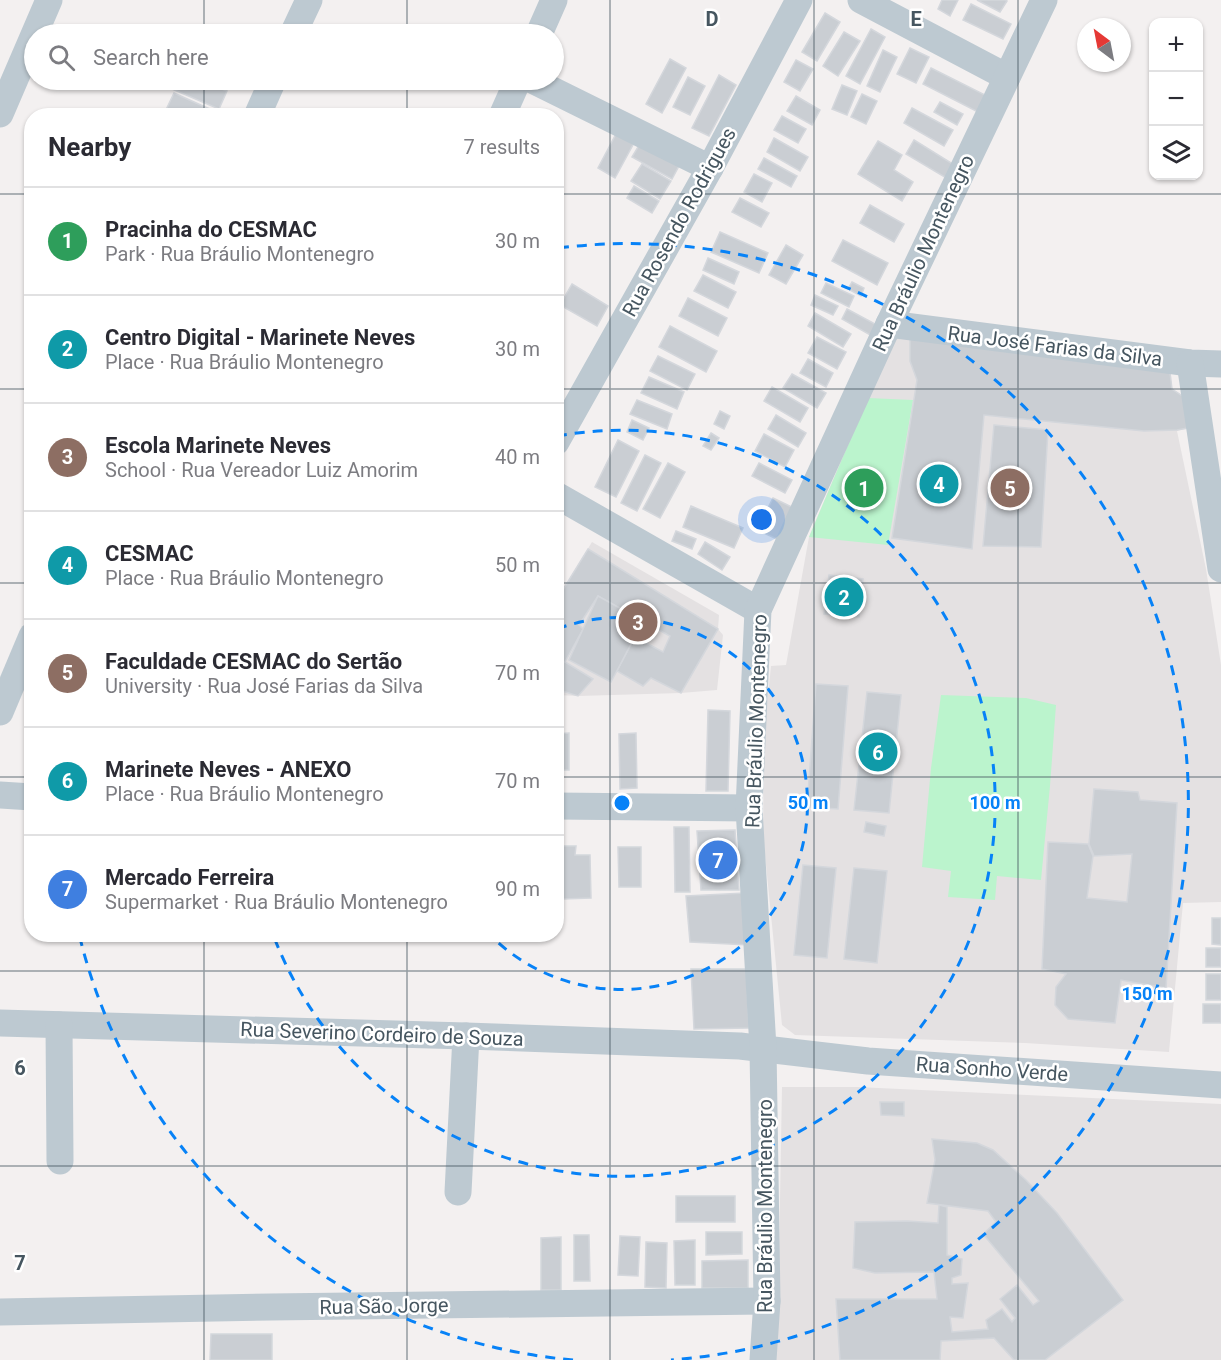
<!DOCTYPE html>
<meta charset="utf-8">
<style>
:root{--surface:#fff;--page:#f2f2f3;--text:#2b2b33;--muted:#7c7c81;--line:#e1e1e2;--accent:#0782f7}
body{margin:0;font-family:Roboto,sans-serif;background:var(--page);color:var(--text)}
.controls{position:absolute;right:18px;top:18px;display:grid;overflow:hidden;border-radius:12px;box-shadow:0 2px 4px #0004}
.controls button{width:54px;height:54px;display:grid;place-items:center;padding:0;border:0;border-bottom:2px solid var(--line);background:var(--surface);color:var(--text);font:30px sans-serif}
.compass{position:absolute;left:1077px;top:18px;width:54px;height:54px;border-radius:50%;background:var(--surface);box-shadow:0 2px 4px #0004;rotate:328deg}
.you{position:absolute;left:762px;top:520px;width:21px;height:21px;margin:-15px;border:4px solid #fff;border-radius:50%;background:#1a73e8;box-shadow:0 0 0 9px #1a73e833}
.badge{display:grid;place-items:center;width:39px;height:39px;border-radius:50%;background:var(--accent);color:#fff;font-size:20px;font-weight:700}
.pin{position:absolute;translate:-50% -50%;border:3px solid #fff;box-shadow:0 2px 6px #0006}
.list{margin:0;padding:0;list-style:none}
h2{display:flex;justify-content:space-between;align-items:center;height:78px;margin:0;padding:0 24px;font-size:26px}
h2 small{font-size:20px;font-weight:400;color:var(--muted)}
.list li{display:grid;grid-template-columns:39px 1fr auto;gap:18px;align-items:center;box-sizing:border-box;height:108px;padding:0 24px;border-top:2px solid var(--line)}
.list b{display:block;font-size:22px;white-space:nowrap}
.list p{margin:0;font-size:20px;white-space:nowrap;color:var(--muted)}
.list em{font-size:20px;font-style:normal;color:var(--muted)}
.icon{flex:none;width:33px;height:33px;fill:none;stroke:currentColor;stroke-width:2;stroke-linecap:round;stroke-linejoin:round}
.map{position:relative;flex:none;width:1221px;height:1360px;overflow:hidden}
.search{position:absolute;background:var(--surface);box-shadow:0 2px 4px #0004;left:24px;top:24px;width:540px;height:66px;display:flex;align-items:center;gap:15px;box-sizing:border-box;padding:0 21px;border-radius:33px;color:var(--muted);font-size:22px}
.panel{position:absolute;background:var(--surface);box-shadow:0 2px 4px #0004;left:24px;top:108px;width:540px;height:834px;border-radius:24px}
.map>svg:first-child{display:block}
.education{fill:#e4e1e2}
.green{fill:#bbf4cd}
.building{fill:#caced3;stroke:#d4d7dc;stroke-width:1.5}
.lines{fill:none;stroke-linecap:round;stroke-linejoin:round}
.minor{stroke:#bdc9d1;stroke-width:27}
.grid{fill:none;stroke:#465660;stroke-width:1.5;stroke-opacity:0.55}
.ring{fill:none;stroke:#0782f7;stroke-width:3;stroke-dasharray:10 8}
.labels{text-anchor:middle;dominant-baseline:central;stroke-width:5;stroke-linejoin:round;paint-order:stroke}
.street-label{font-size:20px;fill:#465660;stroke:#fff}
.grid-label{font-size:20px;text-anchor:middle;font-weight:bold;fill:#465660;stroke:#fff;stroke-width:5;stroke-linejoin:round;paint-order:stroke}
.centre{fill:#0782f7;stroke:#fff;stroke-width:3}
.ring-label{font-size:18px;text-anchor:middle;font-weight:bold;fill:#0782f7;stroke:#fff;stroke-width:5;stroke-linejoin:round;paint-order:stroke}
</style>
<div class="map">
<svg width="1221" height="1360" viewBox="0 0 1221 1360">
<rect width="100%" height="100%" fill="#f3f0f0"/>
<g class="education">
<path d="M896,329l276,60 18,12 -2,27 -11,3 29,138 15,96v237l-38,1 -14,149 -144,-9 -230,-8 -13,-10 -19,-190 1,-99 7,-70 15,-1 23,-128z"/>
<path d="M592,542l127,73 -1,14 5,6 -6,55 -36,3 -103,3 -21,-1 -1,-94z"/>
<path d="M782,1087h75l364,17v256h-446l4,-104z"/>
</g>
<g class="green">
<path d="M868,398l45,2 -25,145 -79,-8z"/>
<path d="M941,695l85,3 30,7 -6,81 -9,94 -44,-4 -2,24 -47,-3 3,-26 -29,-4 9,-99z"/>
</g>
<g class="building">
<path d="M942,0h16l-8,16 -12,-7z"/>
<path d="M977,0h28l2,1 -7,11z"/>
<path d="M971,4l40,20 -8,15 -40,-19z"/>
<path d="M825,13l15,9 -23,39 -15,-9z"/>
<path d="M871,29l14,8 -25,47 -14,-8z"/>
<path d="M844,32l16,9 -22,35 -15,-10z"/>
<path d="M910,48l19,9 -13,26 -19,-9z"/>
<path d="M883,50l14,7 -17,35 -13,-6z"/>
<path d="M670,59l16,9 -24,45 -16,-9z"/>
<path d="M796,60l17,9 -13,22 -16,-9z"/>
<path d="M931,68l60,30 -9,16 -59,-30z"/>
<path d="M719,75l17,10 -27,51 -17,-8z"/>
<path d="M688,77l17,9 -15,29 -17,-8z"/>
<path d="M171,80h29l27,11 -8,18 -52,-22z"/>
<path d="M842,85l15,6 -10,24 -15,-6z"/>
<path d="M174,93l40,18 -2,5h-45l-3,-2z"/>
<path d="M862,94l15,7 -11,23 -15,-7z"/>
<path d="M796,96l24,14 -8,15 -25,-14z"/>
<path d="M940,102l23,12 -6,11 -23,-13z"/>
<path d="M912,108l41,22 -9,16 -40,-23z"/>
<path d="M782,116l24,13 -8,14 -24,-13z"/>
<path d="M617,132l18,9 -20,37 -17,-10z"/>
<path d="M774,138l34,19 -8,14 -33,-19z"/>
<path d="M914,140l42,26 -8,13 -42,-25z"/>
<path d="M878,141l24,14 -8,15 19,12 -11,19 -44,-27z"/>
<path d="M641,142l39,22 -8,15 -40,-22z"/>
<path d="M764,158l33,18 -6,11 -33,-18z"/>
<path d="M642,164l29,17 -11,18 -29,-18z"/>
<path d="M754,174l18,9 -10,19 -18,-10z"/>
<path d="M634,186l25,15 -7,12 -25,-15z"/>
<path d="M740,198l29,15 -8,14 -29,-15z"/>
<path d="M870,205l34,19 -10,18 -34,-19z"/>
<path d="M720,232l48,21 -9,20 -48,-21z"/>
<path d="M843,240l45,23 -11,22 -45,-24z"/>
<path d="M786,245l17,10 -17,29 -17,-9z"/>
<path d="M708,258l31,14 -5,12 -31,-14z"/>
<path d="M703,275l33,17 -8,16 -34,-17z"/>
<path d="M852,282l12,6 -3,8 -13,-7z"/>
<path d="M826,283l28,13 -5,11 -28,-14z"/>
<path d="M572,284l36,22 -11,20 -37,-21z"/>
<path d="M815,295l23,11 -5,9 -22,-10z"/>
<path d="M688,298l39,20 -9,18 -39,-20z"/>
<path d="M847,309l30,16 -5,11 -30,-17z"/>
<path d="M815,313l36,21 -8,13 -35,-21z"/>
<path d="M670,326l47,25 -11,21 -47,-25z"/>
<path d="M817,337l29,15 -9,17 -29,-16z"/>
<path d="M910,338l259,26 3,25 18,12 -2,27 -11,2 -33,1 -160,-16 -12,134 -80,-11 25,-158 -7,-19z"/>
<path d="M658,356l37,18 -8,16 -37,-19z"/>
<path d="M808,359l25,14 -7,14 -26,-14z"/>
<path d="M792,374l34,19 -9,15 -34,-20z"/>
<path d="M649,377l35,15 -7,17 -36,-16z"/>
<path d="M772,387l36,21 -8,14 -36,-21z"/>
<path d="M637,400l35,14 -5,15 -37,-15z"/>
<path d="M720,411l10,5 -6,13 -10,-5z"/>
<path d="M776,415l30,18 -8,14 -30,-18z"/>
<path d="M632,420l17,8 -6,12 -16,-8z"/>
<path d="M994,425l54,5 -7,117 -58,-1z"/>
<path d="M711,433l8,5 -8,12 -8,-4z"/>
<path d="M764,434l30,16 -9,17 -30,-16z"/>
<path d="M618,440l21,11 -23,46 -21,-10z"/>
<path d="M645,455l16,8 -24,48 -16,-8z"/>
<path d="M668,463l17,9 -25,46 -17,-9z"/>
<path d="M759,463l33,17 -7,13 -33,-17z"/>
<path d="M773,498l21,10 -15,32 -22,-10z"/>
<path d="M691,506l52,22 -9,20 -51,-21z"/>
<path d="M676,531l20,8 -4,10 -20,-8z"/>
<path d="M705,542l25,15 -8,13 -24,-16z"/>
<path d="M588,549l130,80 -37,64 -30,-15 -8,8 -26,-15 18,-34 28,15 7,-16 -72,-40 -19,29 4,4 -18,33 28,17 -15,17 -22,-7v-88z"/>
<path d="M829,575l34,4 -4,38 -35,-3z"/>
<path d="M598,596l45,25 -32,61 -42,-22z"/>
<path d="M816,684l32,2 -10,123 -31,-2z"/>
<path d="M867,692l34,3 -12,118 -35,-3z"/>
<path d="M708,710l22,1 -2,80h-22z"/>
<path d="M569,733v37h-13v-36z"/>
<path d="M636,733l1,55 -17,1 -1,-55z"/>
<path d="M1094,789l44,3 2,8 37,3 -11,185 -45,-8 -6,43 -47,-4 -13,-14 1,-18 10,-13 -24,-5 6,-127 40,2 5,12 -6,42 40,4 5,-48 -38,2 -5,-12z"/>
<path d="M866,822l20,4 -2,10 -20,-4z"/>
<path d="M674,827h15l1,65h-15z"/>
<path d="M735,830l4,60h-38l-4,-59z"/>
<rect x="556" y="842" width="3" height="44"/>
<path d="M563,846h13l-1,9h15l1,43 -28,1z"/>
<path d="M618,847h23v40h-22z"/>
<path d="M803,865l33,3 -9,90 -33,-3z"/>
<path d="M854,868l33,3 -10,92 -33,-4z"/>
<path d="M745,893l4,52 -59,-3 -4,-46z"/>
<path d="M1212,918h9v27l-9,-1z"/>
<rect x="1206" y="948" width="15" height="19"/>
<path d="M691,969h55l3,59 -55,1z"/>
<rect x="1206" y="974" width="15" height="26"/>
<rect x="1203" y="1004" width="18" height="19"/>
<path d="M880,1102h24v14l-23,-1z"/>
<path d="M932,1139l45,4 16,7 33,30 31,33 66,87 -78,60h-31l-20,-22 -53,3 -1,19h-100l-4,-61h101l-3,-27 -59,1 -22,-5 2,-46 52,-1 31,2 1,-18 8,2v48l15,4 -1,16 -9,3v6l16,-1 -5,35 -13,-1 2,15 36,-3 -2,-9 16,-11 10,13 3,-4 -15,-19 17,-14 16,20 6,-4 -56,-67 13,-12 -8,-11 -61,-8 8,-43z"/>
<rect x="676" y="1196" width="59" height="26"/>
<path d="M706,1232h36v22l-36,1z"/>
<path d="M574,1235h15l1,46h-16z"/>
<path d="M620,1236l20,1 -2,39 -20,-1z"/>
<path d="M561,1237v53h-20v-52z"/>
<path d="M695,1240v45h-20l-1,-44z"/>
<path d="M646,1242l21,1 -1,45 -21,-1z"/>
<path d="M748,1260v28h-46v-27z"/>
<path d="M211,1334h61v26h-62z"/>
</g>
<g class="lines">
<g class="minor">
<path d="M861,0l146,77"/>
<path d="M293,34l16,-34"/>
<path d="M539,34l15,-34"/>
<path d="M532,80l178,88"/>
<path d="M0,114l49,-114"/>
<path d="M257,116l16,-36"/>
<path d="M502,116l16,-36"/>
<path d="M889,324l301,39 31,1"/>
<path d="M1190,363l31,206"/>
<path d="M556,442l154,-274 89,-168"/>
<path d="M556,495l202,115"/>
<path d="M0,712l32,-76"/>
<path d="M0,795l32,2"/>
<path d="M556,806l193,2"/>
<path d="M0,1023l466,13 274,10 128,15 353,24"/>
<path d="M59,1025l1,136"/>
<path d="M458,1192l8,-156"/>
<path d="M0,1312l271,-5 496,-6"/>
<path d="M763,1360l4,-59 -4,-253 -14,-240 9,-198 131,-286 155,-324"/>
</g>
</g>
<path class="grid" d="M204,0v34M407,0v34M610,0v1360M814,0v1360M1018,0v1360M204,80v36M407,80v36M0,194h32M556,194h665M0,389h32M556,389h665M0,583h32M556,583h665M0,777h32M556,777h665M204,934v426M407,934v426M0,971h1221M0,1166h1221"/>
<g class="ring">
<path d="M557 629A186 186 0 1 1 490 935"/>
<path d="M557 436A373 373 0 1 1 274 937"/>
<path d="M573 1360A559 559 0 0 1 80 938M559 248A559 559 0 1 1 671 1360"/>
</g>
<g class="labels">
<g class="street-label">
<text transform="translate(679 222) rotate(-61)">Rua Rosendo Rodrigues</text>
<text transform="translate(923 253) rotate(-65)">Rua Bráulio Montenegro</text>
<text transform="translate(1055 346) rotate(7)">Rua José Farias da Silva</text>
<text transform="translate(756 721) rotate(-88)">Rua Bráulio Montenegro</text>
<text transform="translate(382 1034) rotate(2)">Rua Severino Cordeiro de Souza</text>
<text transform="translate(992 1069) rotate(4)">Rua Sonho Verde</text>
<text transform="translate(765 1206) rotate(-90)">Rua Bráulio Montenegro</text>
<text transform="translate(384 1306) rotate(-1)">Rua São Jorge</text>
</g>
</g>
<g class="grid-label">
<text x="712" y="26">D</text>
<text x="916" y="26">E</text>
<text x="20" y="1075">6</text>
<text x="20" y="1270">7</text>
</g>
<circle cx="622" cy="803" r="9" class="centre"/>
<g class="ring-label">
<text x="808" y="809">50 m</text>
<text x="995" y="809">100 m</text>
<text x="1147" y="1000">150 m</text>
</g>
</svg>
<div class="controls">
<button>+</button>
<button>−</button>
<button><svg class="icon" aria-label="layers" viewBox="0 0 24 24"><path d="M12 4l9 5-9 5-9-5zM3 14l9 5 9-5"/></svg></button>
</div>
<svg class="compass" viewBox="-18 -18 36 36"><path d="M0-13l5 13h-10z" fill="#e53935"/><path d="M0 13l5-13h-10z" fill="#7c7c81"/></svg>
<div class="you"></div>
<div class="pin badge" style="left:864px;top:488px;background:#2e9e5b">1</div>
<div class="pin badge" style="left:844px;top:597px;background:#0f9aa8">2</div>
<div class="pin badge" style="left:638px;top:622px;background:#8d6e63">3</div>
<div class="pin badge" style="left:939px;top:484px;background:#0f9aa8">4</div>
<div class="pin badge" style="left:1010px;top:488px;background:#8d6e63">5</div>
<div class="pin badge" style="left:878px;top:752px;background:#0f9aa8">6</div>
<div class="pin badge" style="left:718px;top:860px;background:#3f7fe0">7</div>
<div class="search"><svg class="icon" aria-label="search" viewBox="0 0 24 24"><circle cx="10" cy="10" r="6"/><path d="M15 15l6 6"/></svg>Search here</div>
<section class="panel">
<h2>Nearby<small>7 results</small></h2>
<ul class="list">
<li><span class="badge" style="background:#2e9e5b">1</span><div><b>Pracinha do CESMAC</b><p>Park · Rua Bráulio Montenegro</p></div><em>30 m</em></li>
<li><span class="badge" style="background:#0f9aa8">2</span><div><b>Centro Digital - Marinete Neves</b><p>Place · Rua Bráulio Montenegro</p></div><em>30 m</em></li>
<li><span class="badge" style="background:#8d6e63">3</span><div><b>Escola Marinete Neves</b><p>School · Rua Vereador Luiz Amorim</p></div><em>40 m</em></li>
<li><span class="badge" style="background:#0f9aa8">4</span><div><b>CESMAC</b><p>Place · Rua Bráulio Montenegro</p></div><em>50 m</em></li>
<li><span class="badge" style="background:#8d6e63">5</span><div><b>Faculdade CESMAC do Sertão</b><p>University · Rua José Farias da Silva</p></div><em>70 m</em></li>
<li><span class="badge" style="background:#0f9aa8">6</span><div><b>Marinete Neves - ANEXO</b><p>Place · Rua Bráulio Montenegro</p></div><em>70 m</em></li>
<li><span class="badge" style="background:#3f7fe0">7</span><div><b>Mercado Ferreira</b><p>Supermarket · Rua Bráulio Montenegro</p></div><em>90 m</em></li>
</ul>
</section>
</div>
